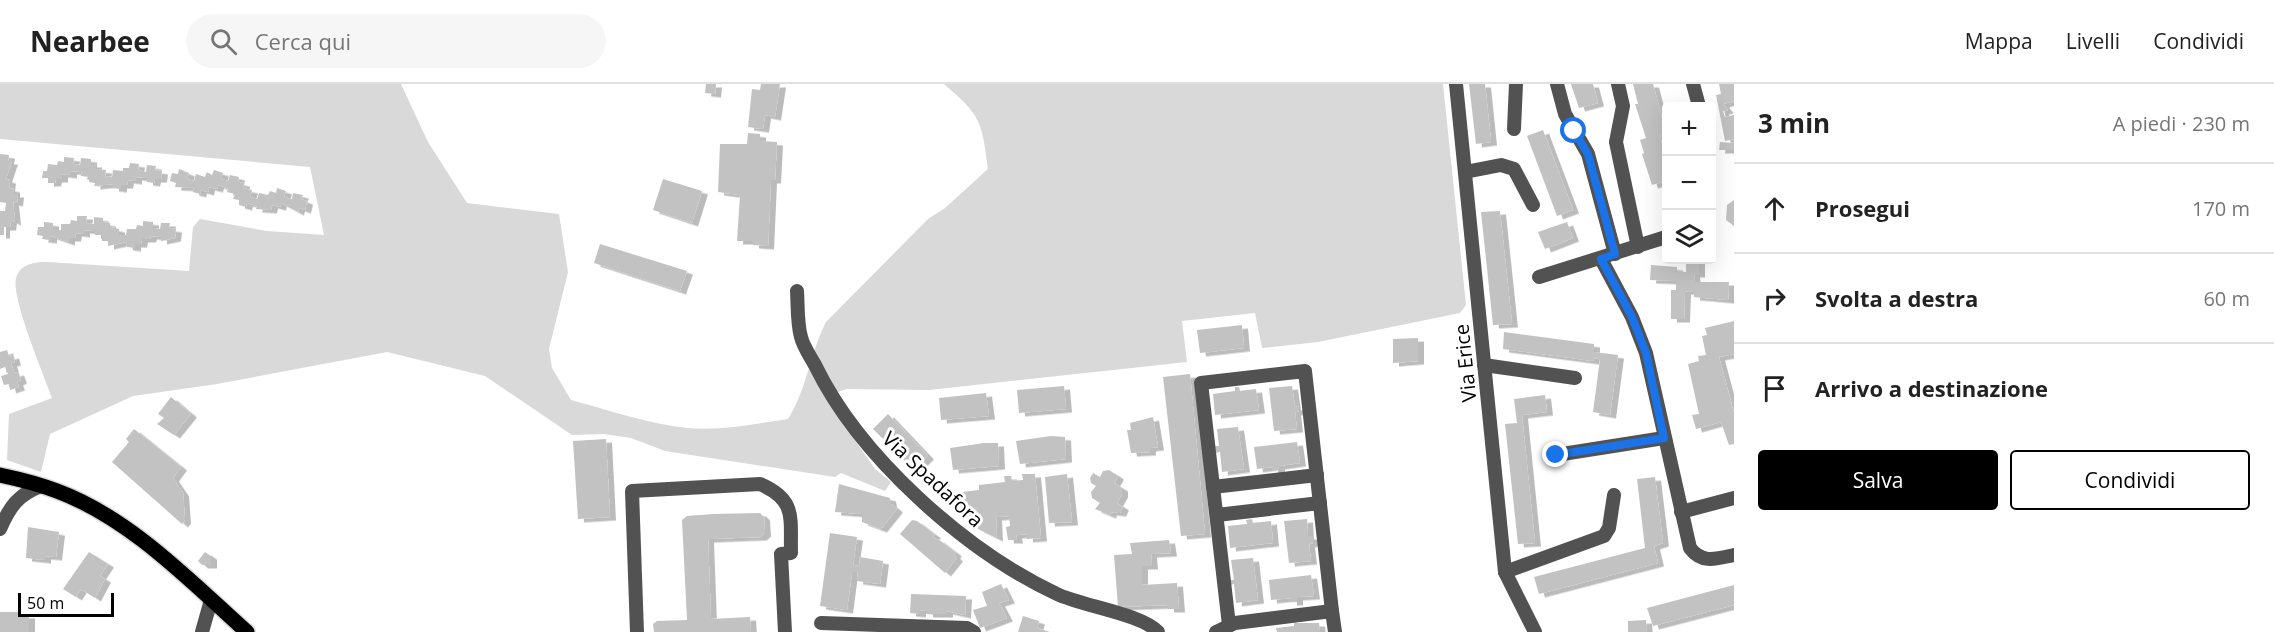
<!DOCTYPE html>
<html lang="it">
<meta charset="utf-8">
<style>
:root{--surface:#fff;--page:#f6f6f6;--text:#222;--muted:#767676;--line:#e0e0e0;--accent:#000}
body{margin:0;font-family:"Open Sans",sans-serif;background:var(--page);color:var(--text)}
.controls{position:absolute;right:18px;top:18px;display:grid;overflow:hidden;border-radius:6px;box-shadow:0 6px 24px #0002}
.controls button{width:54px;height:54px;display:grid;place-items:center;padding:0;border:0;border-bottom:2px solid var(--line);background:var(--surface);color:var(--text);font:30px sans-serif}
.scale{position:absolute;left:18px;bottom:15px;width:96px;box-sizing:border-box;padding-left:6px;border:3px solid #000;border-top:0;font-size:16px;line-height:21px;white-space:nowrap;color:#000;-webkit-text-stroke:4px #fff;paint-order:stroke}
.stop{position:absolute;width:18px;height:18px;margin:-14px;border:4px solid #1a73e8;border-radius:50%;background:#fff}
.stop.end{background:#1a73e8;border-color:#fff;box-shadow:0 2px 6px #0008}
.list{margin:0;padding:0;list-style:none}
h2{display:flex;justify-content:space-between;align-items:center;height:78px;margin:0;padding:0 24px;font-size:26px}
h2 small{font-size:20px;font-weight:400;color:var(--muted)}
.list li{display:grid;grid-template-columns:39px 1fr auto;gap:18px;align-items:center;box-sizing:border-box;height:90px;padding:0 24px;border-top:2px solid var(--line)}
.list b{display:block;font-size:22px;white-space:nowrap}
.list em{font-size:20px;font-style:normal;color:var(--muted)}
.actions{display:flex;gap:12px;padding:18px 24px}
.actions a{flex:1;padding:14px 0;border:2px solid var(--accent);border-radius:6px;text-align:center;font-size:21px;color:var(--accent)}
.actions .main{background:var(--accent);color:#fff}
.icon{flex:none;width:33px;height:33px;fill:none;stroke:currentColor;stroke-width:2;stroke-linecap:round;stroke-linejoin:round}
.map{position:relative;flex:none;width:1734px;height:548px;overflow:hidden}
header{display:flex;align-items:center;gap:36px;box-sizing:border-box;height:84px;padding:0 30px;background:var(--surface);border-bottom:2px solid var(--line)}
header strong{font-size:28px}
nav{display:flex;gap:33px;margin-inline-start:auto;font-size:21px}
.search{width:420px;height:54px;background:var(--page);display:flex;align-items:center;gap:15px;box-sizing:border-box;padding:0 21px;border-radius:33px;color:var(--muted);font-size:22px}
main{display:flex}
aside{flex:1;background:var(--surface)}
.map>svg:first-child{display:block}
.green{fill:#d9d9d9}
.building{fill:#c2c2c2;filter:url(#shadow)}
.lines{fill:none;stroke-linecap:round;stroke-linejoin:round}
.major-casing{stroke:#dbdbdb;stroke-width:18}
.minor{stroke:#525252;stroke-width:14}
.major{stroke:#000;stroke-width:15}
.route{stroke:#1a73e8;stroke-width:8}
.labels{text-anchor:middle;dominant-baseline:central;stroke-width:6;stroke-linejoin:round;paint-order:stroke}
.street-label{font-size:20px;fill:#000;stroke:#fff}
</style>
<header>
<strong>Nearbee</strong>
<div class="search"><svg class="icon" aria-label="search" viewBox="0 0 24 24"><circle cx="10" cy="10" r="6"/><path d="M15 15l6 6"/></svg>Cerca qui</div>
<nav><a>Mappa</a><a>Livelli</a><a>Condividi</a></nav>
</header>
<main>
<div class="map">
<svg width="1734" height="548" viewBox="0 0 1734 548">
<defs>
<filter id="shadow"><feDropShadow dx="6" dy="3.5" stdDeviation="0" flood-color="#0004"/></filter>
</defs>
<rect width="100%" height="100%" fill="#fff"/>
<path class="green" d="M0,0h401l27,58 39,61 92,11 9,58 -19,77 3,19 19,32c38,10 77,24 116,28 34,3 68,-4 101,-9 19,-30 22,-66 38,-97l102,-103 17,-11 43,-39c-6,-48 -7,-53 -44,-85h499l23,221 -6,8 -142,29 -56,6 -7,-35 -73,8 5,41 -258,28 -83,-1 -21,8 50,72 16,13 -6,9 -44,-18 -6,4 -170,-26 -34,-13 -27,-4 -32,1 -87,-59 -98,-24 -170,32 -84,12 -83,38 -9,38 -34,-12 2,-46 43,-16c-8,-23 -41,-100 -36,-120 4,-14 19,-16 31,-16l142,9 4,-44 7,-8 67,12 57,4 -14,-68 -310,-28z"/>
<g class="building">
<path d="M706,0h10l-1,10 -10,-1z"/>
<path d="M761,0h19l-5,33 -10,-2 -2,14 -15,-2 4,-38 8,1z"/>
<path d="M1469,0h16l6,58 -15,2z"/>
<path d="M1571,0h22l5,19 -19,5z"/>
<path d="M1633,0h20l13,49 -6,2 6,27v19l-14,4 -10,-31 2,-1 -4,-13 6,-2 -11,-34h3z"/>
<path d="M1719,0h15v17l-11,3 5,6 -5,1 2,6 9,-2v24l-9,2 -9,-46 5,-1z"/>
<path d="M1543,46l30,80 -16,6 -30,-80z"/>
<path d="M748,49l12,1v7l17,1 -2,38h-4l-3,66 -15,-1v-4h-16l3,-46 -22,-3 2,-48h27z"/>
<path d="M1720,58l14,1v7h-15z"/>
<path d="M0,70l9,1 -1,6h4l-6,18 4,1 -1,8 5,1v5h4l-1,9 -4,-1 2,20 -4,-2 -1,7h-6v8h-4v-24h5l1,-8 -6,-1z"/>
<path d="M64,73l10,1 -1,6 7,1 1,-7 10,1v5h5v5l10,1 -1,6 7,1 1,-7 10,1v-3h6l1,-5 9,1 -1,6 8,2 1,-7 9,1 -1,4 7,1 -1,8h-6l-1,4 -7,-1v-4l-11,-1v4l-8,-1 -1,5h-6v4l-8,-1v-4l-19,2 1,-3 -6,-1v-5l-8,-1 1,-4 -11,-1v4l-9,-1v5h-6l-1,4h-7v-5h-6l1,-7h4l1,-7 9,1 1,-4 6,1z"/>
<path d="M179,85l10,4 -2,6 7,2 2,-7 9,3 2,-5 5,3 2,-5 9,3 -2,6 7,2 2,-6 9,2 -1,5 6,1 -1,5 9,2 -2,7 7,2 2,-6 9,2 2,-4 6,2 1,-5 9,3 -2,6 8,2 1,-6 10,2 -2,4 6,2 -2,9 -6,-2 -1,4 -17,-9 -1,4 -8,-2 -1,5 -15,-1 1,-3 -10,-3 -1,4 -7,-2v-5l-6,-1 2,-5 -8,-2 1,-4 -10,-3 -1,4 -8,-2 -1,5 -7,-2 -1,4 -7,-2 1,-4 -19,-1 1,-4 -6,-2 2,-8 6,1z"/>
<path d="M663,95l39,12 -10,32 -39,-13z"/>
<path d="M1734,116v26l-8,-6 1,-15z"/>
<path d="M1500,127l12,113 -19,1 -12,-113z"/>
<path d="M77,132h10l-1,7 8,1v-7l9,1v4l7,1v4l9,2v6h7l1,-6h9l1,-4 6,1v-5l10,1v6l7,1 1,-6h9l-1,5 7,1 -1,9 -14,3v-4l-10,-1 -1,3h-8l-1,5h-6v4l-8,-1 -1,-5 -18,4v-5h-6v-6h-7v-4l-11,-1v4l-8,-1 -1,5h-6v4l-18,-6v4l-9,-1 1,-3 -6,-1 1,-8h6v-5l9,1v7h8v-6h9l1,-4 6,1z"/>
<path d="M1567,138l6,16 -28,11 -7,-17z"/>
<path d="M600,160l87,27 -7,20 -86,-28z"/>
<path d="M1686,176h13v14h-5l1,8h34l-1,18 -34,-3v-5l-9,-1 -1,28h-13v-29h5v-9l-26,-1 1,-15 26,2v4l9,1z"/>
<path d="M1734,237v33l-15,3 15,56v31l-5,1 -8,-23 -25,7 -4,-14 7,-1 -11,-50 11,-3 -1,-5 8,-1 -4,-19 5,-1 -2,-7z"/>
<path d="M1242,241l2,23 -44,5 -3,-23z"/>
<path d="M1504,248l90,12v8l24,3 -8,60 -17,-3 7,-53 -6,-1 -1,3 -90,-12z"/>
<path d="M1418,254v23l-25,2v-24z"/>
<path d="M7,266l2,6 4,-1 2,7 -4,1 3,10 4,-1 3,8 -4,2 2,5 -9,3 -1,-6 -5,1 -3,-9 7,-2 -3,-7 -5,2v-17z"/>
<path d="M1190,290l15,160 -24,2 -18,-159z"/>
<path d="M1064,302l2,23 -47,4 -2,-23z"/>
<path d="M1292,302l3,21 4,-1v5l-4,1 2,17 -23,2 -5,-43z"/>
<path d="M1235,303h4l1,4 16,-2 3,21 -44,5 -2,-21 22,-3z"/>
<path d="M986,309l3,23 -48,4 -2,-22z"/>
<path d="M1545,311l2,17 -25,3 13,128 -17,1 -13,-120 12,-1 -3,-24z"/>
<path d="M171,313l20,17 -17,21 -17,-11 7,-6 -6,-4z"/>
<path d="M888,330l40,42 -14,14 -41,-41z"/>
<path d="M1153,333l5,30 -8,1v4l-19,1 -4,-23h4l-1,-7z"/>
<path d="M1238,343l6,42 -22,3 -2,-20 -4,1 -1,-7h4l-2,-17z"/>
<path d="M134,345l47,38 -8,11 10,15 2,27 -3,4 -70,-62 17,-20 -3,-3z"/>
<path d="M1051,352l14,1 1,22 -46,5 -4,-23z"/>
<path d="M606,355l4,78 -32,2 -5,-78z"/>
<path d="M1297,358l3,21 -21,3v4l-7,1v-4l-15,2 -3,-22z"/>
<path d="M984,359h14l1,23 -46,4 -3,-22z"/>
<path d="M1109,386l9,6 -4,7 8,5v6l-5,9 6,4 -3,6 -9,-1 -1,3 -15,-6 5,-6 -8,-5 -1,-6 5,-6 -5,-3 -1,-5 3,-5 7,4 3,-6z"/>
<path d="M1022,390h13l6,64 -14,1v-5l-11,1 1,5h-9l-2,-13 4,-1 -1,-10 -13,1 1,21 -19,-9 -1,-7 -8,1 -1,-11h-12l-2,-19 25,-3v-5l26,-3 -1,-6h7l1,5 11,-1z"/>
<path d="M1067,390l5,48 -23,1 -4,-46z"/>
<path d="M1655,393l8,66 -9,3 4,17 -119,31 -5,-17 111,-29 -8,-69z"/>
<path d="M839,400l51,14 1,6 6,5 -16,20 -19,-7v-8l-27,-2z"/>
<path d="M760,429l4,4 1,16 -4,4 -53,2 3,80 39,-2 1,15h-97l-1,-8 4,-3 30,-1 -5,-100 5,-4 26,-2z"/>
<path d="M1252,435l1,4 18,-2 2,22 -43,5 -2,-22 19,-2 -1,-4z"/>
<path d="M1307,435l1,17h5v7l-4,1 2,17 -22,2 -5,-42z"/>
<path d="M912,436l5,1 18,14 -2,2 4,3 1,-1 18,14 -2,2 3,3 -12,15 -45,-39z"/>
<path d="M28,443l31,5 -3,25 -11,-1v4l-19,-2z"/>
<path d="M830,449l27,4 -4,28 6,1 1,-9 23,4 -3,23 -23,-3 1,-9h-6l-5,38 -27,-4z"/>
<path d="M1169,456l2,13 -20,1 1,12h-10v19l35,-2 2,26h-11v-4l-50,2 -4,-52 18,-1 -2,-11z"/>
<path d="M89,468l19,12 -8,12 5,3 -10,19 -14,-9 -5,8 -13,-8z"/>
<path d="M205,468l6,4v9h-9l-4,-4z"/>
<path d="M1253,474l5,42 -22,3 -2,-19 -4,1v-5h4l-3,-20z"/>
<path d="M1311,491l3,21 -17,1v5h-6v-4l-20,2 -2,-20z"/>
<path d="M1001,500l8,16 -10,3 8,15 -27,10 -7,-18 14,-4 -5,-14z"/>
<path d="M1734,501v20l-81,21 -6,-18z"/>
<path d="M911,510l55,2 -1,19 -18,-4v3h-20v-3l-7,-1v4l-10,-1z"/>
<path d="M0,528h20v3h9v17h-29z"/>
<path d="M1023,532l16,5 -2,7 13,4h-32z"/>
<path d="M1646,536l1,12h-19v-11z"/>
<path d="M1294,539h25l1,9h-43l-1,-4 18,-2z"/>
</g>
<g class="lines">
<g class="major-casing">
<path id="major" d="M0,391c19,4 39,9 57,16 73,27 133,90 190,141"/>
</g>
<g class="minor">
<path d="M1456,0l49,488 30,60"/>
<path d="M1557,0l8,30 23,40 27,100"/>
<path d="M1618,0l5,22 -7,36 22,105"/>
<path d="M1693,0l6,22"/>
<path d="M1514,45l2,-45"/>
<path d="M1465,88l36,-7 13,4 19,36"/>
<path d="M1601,175l31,58 14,36 44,195c12,16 26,11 44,7"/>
<path d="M1539,193l127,-40"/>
<path d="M797,207c1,15 0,32 4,46 2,9 9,19 14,28 44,91 150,186 242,229 25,12 85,20 101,38"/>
<path d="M1484,281l91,13"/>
<path d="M1556,371l108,-17"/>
<path d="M1213,403l104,-12"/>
<path d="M1681,428l53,-14"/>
<path d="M1217,431l103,-12"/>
<path d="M0,445c10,-23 18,-34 41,-43"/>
<path d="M1505,488l99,-36 5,-8 5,-33"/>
<path d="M821,539l146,5 7,4"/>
<path d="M1229,541l-28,-242 104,-12 27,240"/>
<path d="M202,548l9,-32"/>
<path d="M637,548l-5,-141 128,-7c37,16 30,34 31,69l-10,1 4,78"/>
<path d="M1216,548l19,-9 97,-12 3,21"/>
</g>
<use href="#major" class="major"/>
</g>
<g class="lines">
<path class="route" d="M1556,371l108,-17 -18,-85 -14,-36 -31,-58 14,-5 -27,-100 -14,-23"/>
</g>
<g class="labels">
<g class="street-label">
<text transform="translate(1465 279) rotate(-96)">Via Erice</text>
<text transform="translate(933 395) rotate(43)">Via Spadafora</text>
</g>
</g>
</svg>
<div class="controls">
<button>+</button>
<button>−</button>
<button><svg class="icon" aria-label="layers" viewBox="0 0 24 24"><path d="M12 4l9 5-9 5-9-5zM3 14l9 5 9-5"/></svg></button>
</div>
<div class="scale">50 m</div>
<div class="stop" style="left:1574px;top:47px"></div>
<div class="stop end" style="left:1556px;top:371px"></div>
</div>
<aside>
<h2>3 min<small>A piedi · 230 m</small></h2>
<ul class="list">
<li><svg class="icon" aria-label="ahead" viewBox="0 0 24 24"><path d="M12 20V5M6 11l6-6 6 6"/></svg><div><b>Prosegui</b></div><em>170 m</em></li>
<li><svg class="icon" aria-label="right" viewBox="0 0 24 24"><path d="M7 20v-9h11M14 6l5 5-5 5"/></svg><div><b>Svolta a destra</b></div><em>60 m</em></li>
<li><svg class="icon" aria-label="arrive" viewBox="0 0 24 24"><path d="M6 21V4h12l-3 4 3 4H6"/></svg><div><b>Arrivo a destinazione</b></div></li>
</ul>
<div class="actions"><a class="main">Salva</a><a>Condividi</a></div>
</aside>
</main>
